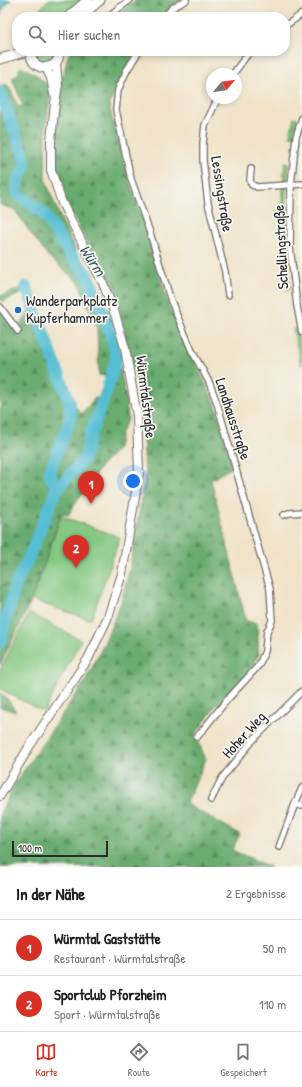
<!DOCTYPE html>
<html lang="de">
<head>
<meta charset="utf-8">
<style>
	:root { --surface:#fff; --page:#f6f6f6; --text:#222; --muted:#767676; --line:#e0e0e0; --accent:#d93025 }
	body { margin:0; font-family:"Patrick Hand",sans-serif; background:var(--page); color:var(--text) }
	.compass { position:absolute; left:206px; top:68px; width:36px; height:36px; border-radius:50%; background:var(--surface); box-shadow:0 2px 6px #0003; rotate:61deg }
	.scale { position:absolute; left:12px; bottom:10px; width:96px; box-sizing:border-box; padding-left:4px; border:2px solid #2b2b2b; border-top:0; font-size:11px; line-height:14px; white-space:nowrap; color:#2b2b2b; -webkit-text-stroke:3px #f6f6f2; paint-order:stroke }
	.you { position:absolute; left:133px; top:481px; width:14px; height:14px; margin:-10px; border:3px solid #fff; border-radius:50%; background:#1a73e8; box-shadow:0 0 0 6px #1a73e833 }
	.badge { display:grid; place-items:center; width:26px; height:26px; border-radius:50%; background:var(--accent); color:#fff; font-size:13px; font-weight:700 }
	.pin { position:absolute; translate:-50% -33px; filter:drop-shadow(0 1px 2px #0008) }
	.pin::after { content:''; position:absolute; top:21px; width:14px; height:12px; background:inherit; clip-path:polygon(0 0,100% 0,50% 100%) }
	.list { margin:0; padding:0; list-style:none }
	h2 { display:flex; justify-content:space-between; align-items:center; height:52px; margin:0; padding:0 16px; font-size:17px }
	h2 small { font-size:13px; font-weight:400; color:var(--muted) }
	.list li { display:grid; grid-template-columns:26px 1fr auto; gap:12px; align-items:center; box-sizing:border-box; height:56px; padding:0 16px; border-top:1px solid var(--line) }
	.list b { display:block; font-size:15px; white-space:nowrap }
	.list p { margin:0; font-size:13px; white-space:nowrap; color:var(--muted) }
	.list em { font-size:13px; font-style:normal; color:var(--muted) }
	.icon { flex:none; width:22px; height:22px; fill:none; stroke:currentColor; stroke-width:2; stroke-linecap:round; stroke-linejoin:round }
	.map { position:relative; flex:none; width:302px; height:867px; overflow:hidden }
	.search { position:absolute; background:var(--surface); box-shadow:0 2px 6px #0003; left:12px; right:12px; top:12px; height:44px; display:flex; align-items:center; gap:10px; box-sizing:border-box; padding:0 14px; border-radius:16px; color:var(--muted); font-size:15px }
	.sheet { height:164px; background:var(--surface) }
	nav { display:flex; justify-content:space-around; align-items:center; box-sizing:border-box; height:56px; border-top:1px solid var(--line); background:var(--surface); font-size:11px; color:var(--muted) }
	nav a { display:grid; justify-items:center; gap:2px }
	nav .on { color:var(--accent) }
	.map>svg:first-child { display:block }
	.grass { fill:url(#grass-tufts); stroke:#587a56 }
	.forest { fill:url(#forest-firs); stroke:#4b6c4e }
	.park { fill:#84c882; stroke:#587a56 }
	.water { fill:url(#water-rules); stroke:#40747e }
	.lines { fill:none; stroke-linecap:round; stroke-linejoin:round }
	.canal { stroke:#55bed2; stroke-width:7 }
	.river { stroke:#55bed2; stroke-width:12 }
	.minor-casing { stroke:#706b62; stroke-width:8 }
	.secondary-casing { stroke:#706b62; stroke-width:10 }
	.primary-casing { stroke:#706b62; stroke-width:11 }
	.minor { stroke:#fff; stroke-width:5.5 }
	.secondary { stroke:#fff; stroke-width:8 }
	.primary { stroke:#fff; stroke-width:9 }
	.poi-dot { fill:#1f6fb2; stroke:#f6f6f2; stroke-width:1.5 }
	.labels { text-anchor:middle; stroke-width:3.5; stroke-linejoin:round; paint-order:stroke }
	.street-label { font-size:15px; fill:#2b2b2b; stroke:#f6f6f2 }
	.poi-label { font-size:15px; fill:#2b2b2b; stroke:#f6f6f2; text-anchor:start }
	.water-label { font-size:16px; font-style:italic; fill:#3a5e65; stroke:#f6f6f2 }
</style>
</head>
<body>
<div class="map">
<svg width="302" height="867" viewBox="0 0 302 867">
	<defs>
		<pattern id="grass-tufts" width="24" height="20" patternUnits="userSpaceOnUse"><rect width="24" height="20" fill="#84c882"/><path d="M3 7l-1-3M5 7V3M7 7l1-3M15 17l-1-3M17 17v-4M19 17l1-3" fill="none" stroke="#6ca36b"/></pattern>
		<pattern id="forest-firs" width="22" height="20" patternUnits="userSpaceOnUse"><rect width="22" height="20" fill="#6bac70"/><path d="M5 1l3.5 6h-7zM16 11l3.5 6h-7z" fill="#588c5c"/></pattern>
		<pattern id="water-rules" width="6" height="5" patternUnits="userSpaceOnUse"><rect width="6" height="5" fill="#55bed2"/><path d="M0 2.5h6" fill="none" stroke="#479bab"/></pattern>
	</defs>
	<rect width="100%" height="100%" fill="#f6f6f2"/>
	<filter id="ink" filterUnits="userSpaceOnUse"><feTurbulence type="fractalNoise" baseFrequency=".025" numOctaves="2"/><feDisplacementMap in="SourceGraphic" scale="8" xChannelSelector="R" yChannelSelector="G"/><feConvolveMatrix kernelMatrix="1 2 1 2 8 2 1 2 1" color-interpolation-filters="sRGB"/></filter>
	<filter id="wash" filterUnits="userSpaceOnUse"><feTurbulence type="fractalNoise" baseFrequency=".012" numOctaves="4" result="noise"/><feDisplacementMap in="SourceGraphic" scale="16" xChannelSelector="R" yChannelSelector="G"/><feGaussianBlur stdDeviation="0.9" result="paint"/><feColorMatrix in="noise" values="0 0 0 0 0 0 0 0 0 0 0 0 0 0 0 0 0 1.4 0 .05"/><feComposite in="paint" operator="in"/></filter>
	<g filter="url(#wash)">
		<rect width="100%" height="100%" fill="#f0e3c9"/>
		<g class="grass">
			<path d="M36 51H55C54 68 36 68 36 51Z"/>
			<path d="M294 117 298 119 293 137 290 136Z"/>
			<path d="M285 162 289 163 287 184H283Z"/>
			<path d="M282 187H286L285 208 286 225 282 226Z"/>
			<path d="M286 232 288 256H284L282 233Z"/>
			<path d="M285 268H289L290 290 287 291Z"/>
			<path d="M295 328 302 349V365H301L293 329Z"/>
		</g>
		<g class="forest">
			<path d="M135 0H181L169 8 161 17H113Z"/>
			<path d="M70 51H136L116 89 109 106 127 174 153 249 169 307 216 406 232 467 211 480 246 621 257 623 259 655 243 679 220 700 195 735 206 759 186 804 240 834 232 850 271 867H0V813L16 782 85 681 103 646 121 602 130 568 145 475 141 399 117 301 63 196 56 168V119L61 79 65 69 67 59Z"/>
			<path d="M21 67C33 71 42 79 50 88V99L46 126 45 179 60 217 81 263 80 264 65 246 46 215 38 207 22 196 18 192 17 188 20 179 26 168V154L21 134 13 114 5 101 1 86 6 84C13 90 14 100 19 107L23 106 12 78 19 73V69Z"/>
			<path d="M0 99 19 158V168L14 178 12 187 14 196 22 203 38 212 46 220 60 249 73 266 84 274 97 302 111 342 113 356 109 377 99 375 97 328 79 283 48 256 29 231 17 213 13 209 0 205Z"/>
			<path d="M28 286 32 291 73 402 81 414 95 398 106 399 116 371 120 369 126 398 128 420 121 432 118 449 102 465 68 515 61 514 31 602 0 665V309L15 330C27 318 35 309 23 293L2 302 0 296Z"/>
			<path d="M0 693 7 698 16 712 0 707Z"/>
		</g>
		<g class="park">
			<path d="M48 0H81L68 12 59 17H33Z"/>
			<path d="M61 516 120 537 91 620 32 600Z"/>
			<path d="M29 613 81 640 44 712 0 689V670Z"/>
		</g>
		<path class="water" d="M0 0H11L3 9 0 17Z"/>
		<g class="lines">
			<path class="canal" d="M0 623 16 583"/>
			<g class="river">
				<path d="M0 92 25 160V168L19 178 16 188 18 194 44 214 68 252 87 274 105 317 116 353V359L108 387 90 436 84 459 57 489 29 557 16 583 0 642"/>
				<path d="M26 287 70 403V417L68 425 49 473 57 489"/>
			</g>
		</g>
	</g>
	<g filter="url(#ink)">
		<g class="lines">
			<g class="minor-casing">
				<g id="minor">
					<path d="M107 17 130 0"/>
					<path d="M164 17 172 8 186 0"/>
					<path d="M285 26 302 14"/>
					<path d="M139 51 127 70 118 90 116 110 131 179 150 233 171 301 192 351 209 382 217 403 270 589 272 621 267 631 265 651 259 665 227 700 197 737"/>
					<path d="M233 74 250 51"/>
					<path d="M218 98 205 125 203 143V161L208 203 225 272 228 295"/>
					<path d="M302 118 296 137 291 185 290 247 297 306 302 332"/>
					<path d="M251 169 250 181 252 185 257 187 302 184"/>
					<path d="M0 307 18 331"/>
					<path d="M284 515 289 513 302 512"/>
					<path d="M211 800 222 778 254 739 302 691"/>
					<path d="M295 804 302 806"/>
					<path d="M279 847 295 804 302 788"/>
				</g>
			</g>
			<g class="secondary-casing">
				<g id="secondary">
					<path d="M46 68 51 78 54 94"/>
					<path d="M0 796 29 747 88 659 108 617 122 574 139 473 137 416 125 348 116 317 103 283 62 203 51 170V140L55 103 58 85 56 63"/>
				</g>
			</g>
			<g class="primary-casing">
				<g id="primary">
					<path d="M68 17 88 0"/>
					<path d="M80 17 100 0"/>
					<path d="M31 51C29 73 61 73 59 51"/>
					<path d="M0 59 28 51"/>
				</g>
			</g>
			<use href="#minor" class="minor"/>
			<use href="#secondary" class="secondary"/>
			<use href="#primary" class="primary"/>
		</g>
	</g>
	<circle class="poi-dot" cx="18" cy="310" r="4"/>
	<g class="labels">
		<g class="street-label">
			<text transform="translate(222 194) rotate(81)" y="5">Lessingstraße</text>
			<text transform="translate(281 247) rotate(-93)" y="5">Schellingstraße</text>
			<text transform="translate(146 397) rotate(83)" y="5">Würmtalstraße</text>
			<text transform="translate(233 419) rotate(72)" y="5">Landhausstraße</text>
			<text transform="translate(244 735) rotate(-48)" y="5">Hoher Weg</text>
		</g>
		<g class="poi-label">
			<text x="26" y="306">Wanderparkplatz<tspan x="26" dy="17">Kupferhammer</tspan></text>
		</g>
		<g class="water-label">
			<text transform="translate(93 260) rotate(56)" y="6">Würm</text>
		</g>
	</g>
</svg>
<svg class="compass" viewBox="-18 -18 36 36"><path d="M0-13l5 13h-10z" fill="#e53935"/><path d="M0 13l5-13h-10z" fill="#767676"/></svg>
<div class="scale">100 m</div>
<div class="you"></div>
<div class="pin badge" style="left:91px;top:504px">1</div>
<div class="pin badge" style="left:76px;top:568px">2</div>
<div class="search"><svg class="icon" aria-label="search" viewBox="0 0 24 24"><circle cx="10" cy="10" r="6"/><path d="M15 15l6 6"/></svg>Hier suchen</div>
</div>
<section class="sheet">
<h2>In der Nähe<small>2 Ergebnisse</small></h2>
<ul class="list">
<li><span class="badge">1</span><div><b>Würmtal Gaststätte</b><p>Restaurant · Würmtalstraße</p></div><em>50 m</em></li>
<li><span class="badge">2</span><div><b>Sportclub Pforzheim</b><p>Sport · Würmtalstraße</p></div><em>110 m</em></li>
</ul>
</section>
<nav>
<a class="on"><svg class="icon" aria-label="map" viewBox="0 0 24 24"><path d="M3 6l6-2 6 2 6-2v14l-6 2-6-2-6 2zM9 4v14M15 6v14"/></svg>Karte</a>
<a><svg class="icon" aria-label="directions" viewBox="0 0 24 24"><path d="M12 3l9 9-9 9-9-9zM9 14v-3h6M13 9l2 2-2 2"/></svg>Route</a>
<a><svg class="icon" aria-label="saved" viewBox="0 0 24 24"><path d="M7 4h10v16l-5-4-5 4z"/></svg>Gespeichert</a>
</nav>
</body>
</html>
